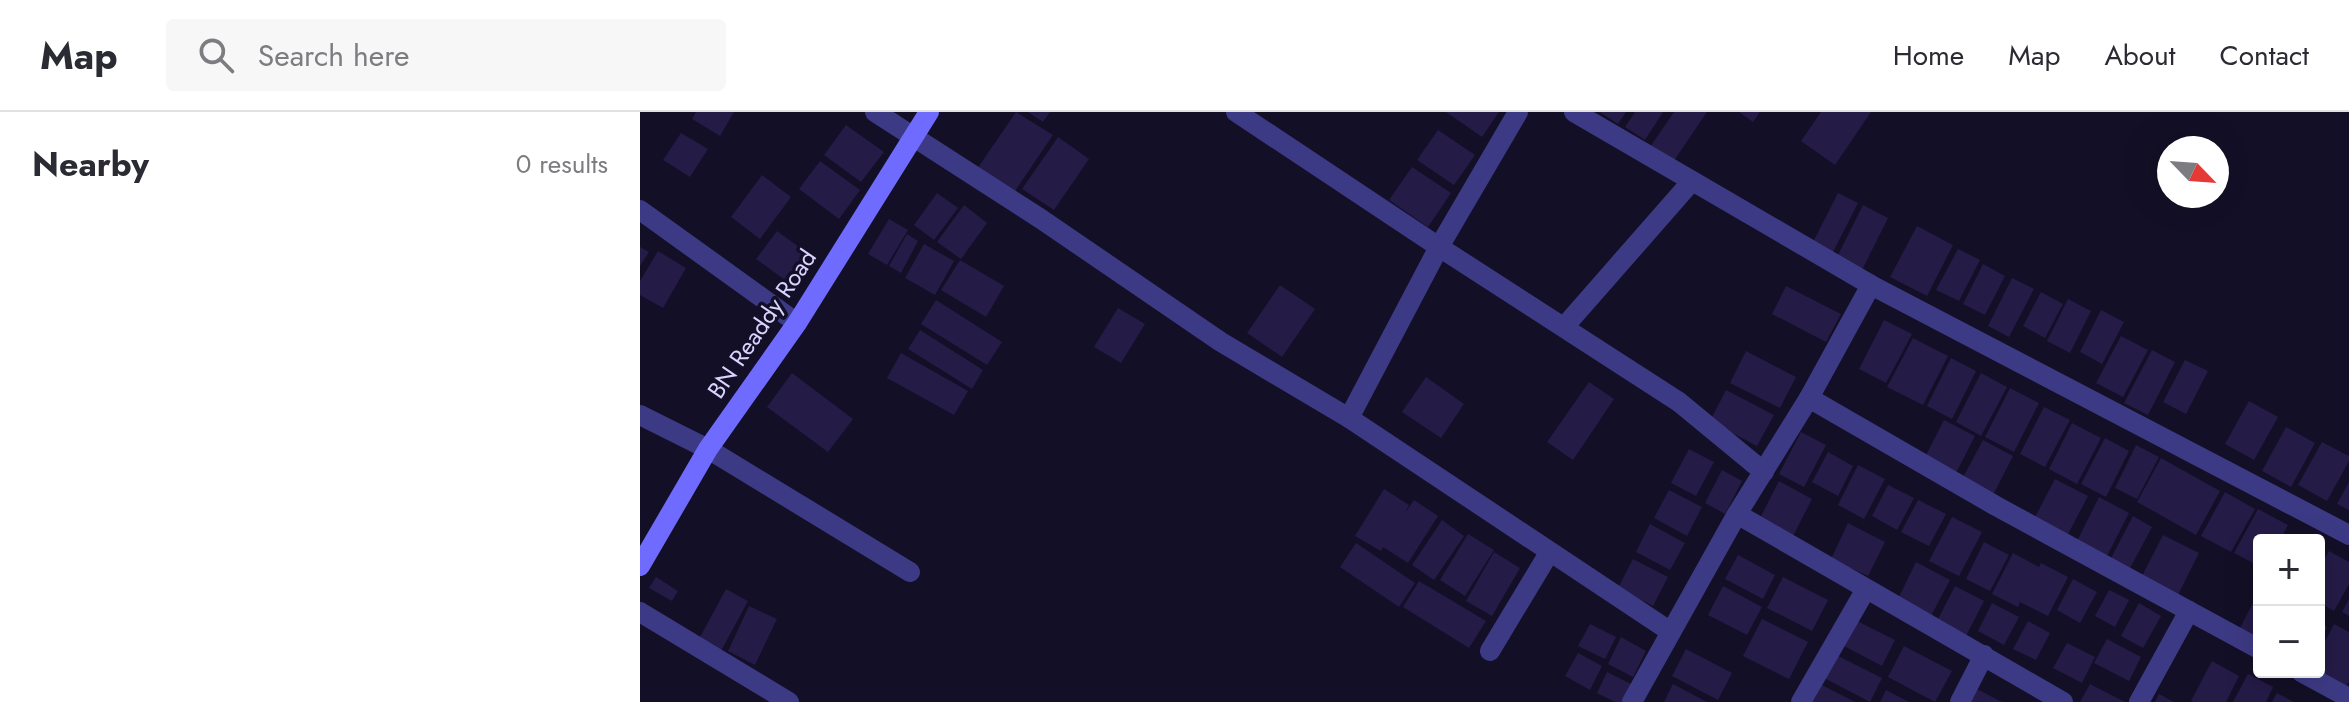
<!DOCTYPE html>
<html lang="en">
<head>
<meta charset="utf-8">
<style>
	:root { --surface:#fff; --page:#f7f7f7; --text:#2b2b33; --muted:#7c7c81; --line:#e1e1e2 }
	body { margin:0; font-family:Jost,sans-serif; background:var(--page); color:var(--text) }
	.controls { position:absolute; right:24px; bottom:24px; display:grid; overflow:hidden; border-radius:8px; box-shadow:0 8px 32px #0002 }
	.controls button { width:72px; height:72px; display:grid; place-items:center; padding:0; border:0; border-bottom:2px solid var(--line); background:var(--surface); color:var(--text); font:40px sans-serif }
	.compass { position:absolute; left:1517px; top:24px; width:72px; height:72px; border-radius:50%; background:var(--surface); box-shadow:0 8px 32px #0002; rotate:115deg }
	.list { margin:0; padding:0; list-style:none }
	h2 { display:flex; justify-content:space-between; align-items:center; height:104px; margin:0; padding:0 32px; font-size:34px }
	h2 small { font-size:26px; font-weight:400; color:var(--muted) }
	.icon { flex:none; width:44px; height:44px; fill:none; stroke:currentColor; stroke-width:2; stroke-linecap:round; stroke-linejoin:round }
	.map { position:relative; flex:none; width:1709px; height:590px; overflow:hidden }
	header { display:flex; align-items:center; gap:48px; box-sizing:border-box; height:112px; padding:0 40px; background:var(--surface); border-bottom:2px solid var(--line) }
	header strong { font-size:38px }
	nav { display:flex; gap:44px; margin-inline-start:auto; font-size:28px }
	.search { width:560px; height:72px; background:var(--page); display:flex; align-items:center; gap:20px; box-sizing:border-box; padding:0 28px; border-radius:8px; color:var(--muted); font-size:30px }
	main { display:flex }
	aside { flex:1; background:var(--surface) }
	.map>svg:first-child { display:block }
	.building { fill:#241b47 }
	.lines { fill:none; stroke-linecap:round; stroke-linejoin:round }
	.street { stroke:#3d3a85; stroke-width:20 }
	.secondary { stroke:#6f6bff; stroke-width:20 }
	.labels { text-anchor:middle; stroke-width:7; stroke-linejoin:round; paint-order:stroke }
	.street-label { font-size:24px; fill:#d9d4ff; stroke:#130f26 }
</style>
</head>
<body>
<header>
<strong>Map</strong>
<div class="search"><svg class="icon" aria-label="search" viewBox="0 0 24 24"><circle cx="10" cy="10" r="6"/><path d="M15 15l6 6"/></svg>Search here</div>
<nav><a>Home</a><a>Map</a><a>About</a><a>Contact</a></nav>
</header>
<main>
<aside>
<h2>Nearby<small>0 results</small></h2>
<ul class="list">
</ul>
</aside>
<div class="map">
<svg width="1709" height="590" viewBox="0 0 1709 590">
	<rect width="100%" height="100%" fill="#130f26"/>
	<g class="building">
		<path d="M56 0H94L80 24 52 7Z"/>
		<path d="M376 0 413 23 373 82 337 57Z"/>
		<path d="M388 0H410L403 10Z"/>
		<path d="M806 0H859L842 25Z"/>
		<path d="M960 0H986L978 12Z"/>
		<path d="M995 0H1023L1005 28 985 15Z"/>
		<path d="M1034 0H1067L1033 50 1010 35Z"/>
		<path d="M1099 0H1120L1113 10Z"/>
		<path d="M1181 0H1231L1195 53 1161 29Z"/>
		<path d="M206 13 244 40 221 70 184 43Z"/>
		<path d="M798 18 835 43 814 73 777 48Z"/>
		<path d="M41 21 68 37 50 65 23 48Z"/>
		<path d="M418 25 449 47 414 98 382 77Z"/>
		<path d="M180 49 220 78 199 107 159 77Z"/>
		<path d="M772 55 811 81 788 115 749 88Z"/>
		<path d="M122 63 151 85 120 127 91 105Z"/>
		<path d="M297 81 318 96 294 128 274 113Z"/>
		<path d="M1198 81 1218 91 1191 144 1171 134Z"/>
		<path d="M324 93 347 111 321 147 297 130Z"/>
		<path d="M1223 93 1248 106 1222 158 1197 145Z"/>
		<path d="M249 107 268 118 247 153 228 142Z"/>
		<path d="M1277 114 1313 133 1287 184 1250 165Z"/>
		<path d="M137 119 170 143 149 171 116 147Z"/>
		<path d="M267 122 278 129 261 161 249 154Z"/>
		<path d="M284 132 314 149 295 183 265 166Z"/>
		<path d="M0 135 9 140 0 154Z"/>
		<path d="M1318 137 1340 148 1319 189 1296 178Z"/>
		<path d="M18 139 46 156 23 196 0 183V169Z"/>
		<path d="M320 148 364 174 346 205 301 178Z"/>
		<path d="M1343 152 1365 164 1345 203 1323 192Z"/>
		<path d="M1372 166 1394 177 1369 225 1348 214Z"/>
		<path d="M640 173 675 197 642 245 607 221Z"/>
		<path d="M1146 174 1201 202 1186 230 1132 202Z"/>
		<path d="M1401 180 1423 192 1405 226 1383 214Z"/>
		<path d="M1428 187 1451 199 1430 241 1407 229Z"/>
		<path d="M296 188 362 230 347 253 281 212Z"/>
		<path d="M478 196 505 212 481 251 454 235Z"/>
		<path d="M1461 198 1484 210 1462 252 1440 240Z"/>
		<path d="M1244 208 1272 222 1246 271 1219 257Z"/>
		<path d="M280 218 343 258 332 277 268 237Z"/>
		<path d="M1481 224 1508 238 1483 285 1456 271Z"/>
		<path d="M1273 226 1308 244 1283 293 1247 275Z"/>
		<path d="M1512 238 1535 250 1508 303 1484 291Z"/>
		<path d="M1106 239 1156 265 1140 296 1090 271Z"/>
		<path d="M261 241 328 279 314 303 247 266Z"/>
		<path d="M1311 246 1336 259 1312 307 1287 294Z"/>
		<path d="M1545 248 1568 259 1546 302 1523 290Z"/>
		<path d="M152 261 213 307 188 340 127 295Z"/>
		<path d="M1341 261 1367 275 1341 324 1316 310Z"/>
		<path d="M786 265 824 292 801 326 762 300Z"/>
		<path d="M949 270 974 287 933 348 907 330Z"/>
		<path d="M1370 276 1399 291 1374 340 1345 325Z"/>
		<path d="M1086 278 1134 303 1117 334 1070 309Z"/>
		<path d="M1609 289 1638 305 1614 348 1585 332Z"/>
		<path d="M1404 295 1430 308 1405 355 1380 342Z"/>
		<path d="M1304 308 1335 324 1314 365 1283 349Z"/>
		<path d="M1432 311 1461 326 1437 372 1409 357Z"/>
		<path d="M1646 315 1675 331 1651 375 1622 359Z"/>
		<path d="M1161 320 1186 333 1164 375 1139 362Z"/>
		<path d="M1465 326 1489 339 1466 385 1441 372Z"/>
		<path d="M1343 328 1373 344 1351 387 1320 371Z"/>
		<path d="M1682 330 1709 344V349L1687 389 1658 373Z"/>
		<path d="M1496 333 1519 345 1497 387 1475 376Z"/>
		<path d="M1049 337 1074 350 1056 384 1031 371Z"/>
		<path d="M1188 340 1213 354 1198 384 1172 370Z"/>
		<path d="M1521 346 1580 379 1556 423 1497 390Z"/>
		<path d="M1218 353 1245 367 1224 407 1198 393Z"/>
		<path d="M1082 358 1102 369 1085 402 1065 391Z"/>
		<path d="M1415 367 1448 384 1426 426 1393 409Z"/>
		<path d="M1139 369 1172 387 1151 428 1118 410Z"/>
		<path d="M1709 370V398L1697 392Z"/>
		<path d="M1248 373 1274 386 1257 418 1232 404Z"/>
		<path d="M744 377 769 393 765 401 774 388 798 404 768 451 743 435 741 439 715 424Z"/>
		<path d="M1029 378 1062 395 1047 424 1014 406Z"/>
		<path d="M1585 380 1615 397 1591 440 1561 424Z"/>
		<path d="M1459 385 1489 401 1466 446 1436 431Z"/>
		<path d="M1278 388 1306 402 1289 434 1261 420Z"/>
		<path d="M1618 397 1648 413 1640 428H1619V454L1594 441Z"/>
		<path d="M1493 404 1512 415 1488 460 1469 450Z"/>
		<path d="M1312 405 1342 420 1319 464 1289 449Z"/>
		<path d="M802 408 824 424 794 468 772 453Z"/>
		<path d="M1208 411 1245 430 1228 464 1191 447Z"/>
		<path d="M1010 412 1045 431 1030 458 996 440Z"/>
		<path d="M828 422 854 438 825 484 800 468Z"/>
		<path d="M1523 423 1559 441 1537 485 1501 466Z"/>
		<path d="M1344 430 1369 443 1350 479 1326 467Z"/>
		<path d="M716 431 775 471 759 495 700 455Z"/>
		<path d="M1689 439 1709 450V472L1694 499 1679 490V457Z"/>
		<path d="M854 440 880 456 852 504 826 489Z"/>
		<path d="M1373 441 1399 455 1401 451 1428 465 1408 504 1380 490 1378 495 1352 482Z"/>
		<path d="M1098 443 1135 463 1123 487 1085 467Z"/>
		<path d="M993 447 1028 465 1013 494 978 476Z"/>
		<path d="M1276 450 1310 468 1291 504 1258 487Z"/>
		<path d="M16 465 38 479 32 489 9 476Z"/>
		<path d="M1143 465 1188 488 1172 519 1127 496Z"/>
		<path d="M1433 467 1457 480 1440 511 1417 498Z"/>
		<path d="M779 469 846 509 829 536 763 495Z"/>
		<path d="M1083 474 1122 495 1107 523 1068 503Z"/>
		<path d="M1315 474 1344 489 1325 526 1296 511Z"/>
		<path d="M86 477 108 489 81 539 59 527Z"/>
		<path d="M1469 478 1489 488 1475 515 1455 504Z"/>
		<path d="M1619 479V531L1598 520Z"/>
		<path d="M1709 487V504L1702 500Z"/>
		<path d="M1352 491 1379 505 1364 533 1338 519Z"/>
		<path d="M1499 491 1521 504 1503 536 1481 524Z"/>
		<path d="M109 494 137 507 115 553 88 539Z"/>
		<path d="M1122 507 1168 530 1149 567 1103 544Z"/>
		<path d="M1215 508 1255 528 1242 554 1202 533Z"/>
		<path d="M1388 509 1410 521 1396 548 1373 537Z"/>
		<path d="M1679 510 1687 515 1679 531Z"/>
		<path d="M950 512 976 525 965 547 938 534Z"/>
		<path d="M1694 512 1709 520V569L1706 575 1679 561V541Z"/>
		<path d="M981 525 1006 539 993 565 968 552Z"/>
		<path d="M1467 527 1501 545 1489 569 1454 551Z"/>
		<path d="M1427 531 1455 545 1442 571 1413 556Z"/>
		<path d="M1264 534 1312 559 1295 590 1248 565Z"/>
		<path d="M1046 537 1092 561 1078 588 1032 564Z"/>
		<path d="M938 541 962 554 950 578 925 564Z"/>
		<path d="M1196 543 1242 566 1230 590 1184 566Z"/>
		<path d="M1572 549 1599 564 1586 590H1553L1551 589Z"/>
		<path d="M967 560 991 572 982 590H975L957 581Z"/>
		<path d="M1608 562 1633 575 1626 590H1593Z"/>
		<path d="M1033 572 1067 590H1024Z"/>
		<path d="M1450 572 1485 590H1440Z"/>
		<path d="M1182 573 1215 590H1173Z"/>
		<path d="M1335 576 1362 590H1328Z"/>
		<path d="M1246 578 1269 590H1240Z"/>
		<path d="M1637 581 1654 590H1632Z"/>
		<path d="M1519 582 1534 590H1515Z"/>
	</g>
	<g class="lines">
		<g class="street">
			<path d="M235 0 401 107 581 230 709 306"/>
			<path d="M596 0 799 135 1039 290 1124 360"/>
			<path d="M878 0 799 135 709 306 1031 520"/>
			<path d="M934 0 1231 173 1709 423"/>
			<path d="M0 98 157 211"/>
			<path d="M924 215 1052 69"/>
			<path d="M1169 286 1356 394 1619 537"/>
			<path d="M0 303 68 337 270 460"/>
			<path d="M1097 402 1423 590"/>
			<path d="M0 500 149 590"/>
			<path d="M850 539 909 441"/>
			<path d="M1661 560 1709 586"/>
			<path d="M992 590 1097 402 1169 286 1231 173"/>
			<path d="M1161 590 1226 477"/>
			<path d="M1320 590 1344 543"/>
			<path d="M1499 590 1549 499"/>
		</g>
		<path class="secondary" d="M0 454 68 337 157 211 289 0"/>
	</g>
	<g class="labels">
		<g class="street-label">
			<text transform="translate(122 212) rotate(-56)" y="8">BN Readdy Road</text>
		</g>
	</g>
</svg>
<div class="controls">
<button>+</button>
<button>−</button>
</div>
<svg class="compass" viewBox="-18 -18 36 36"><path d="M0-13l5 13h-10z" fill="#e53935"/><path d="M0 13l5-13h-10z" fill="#7c7c81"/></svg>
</div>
</main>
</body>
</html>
